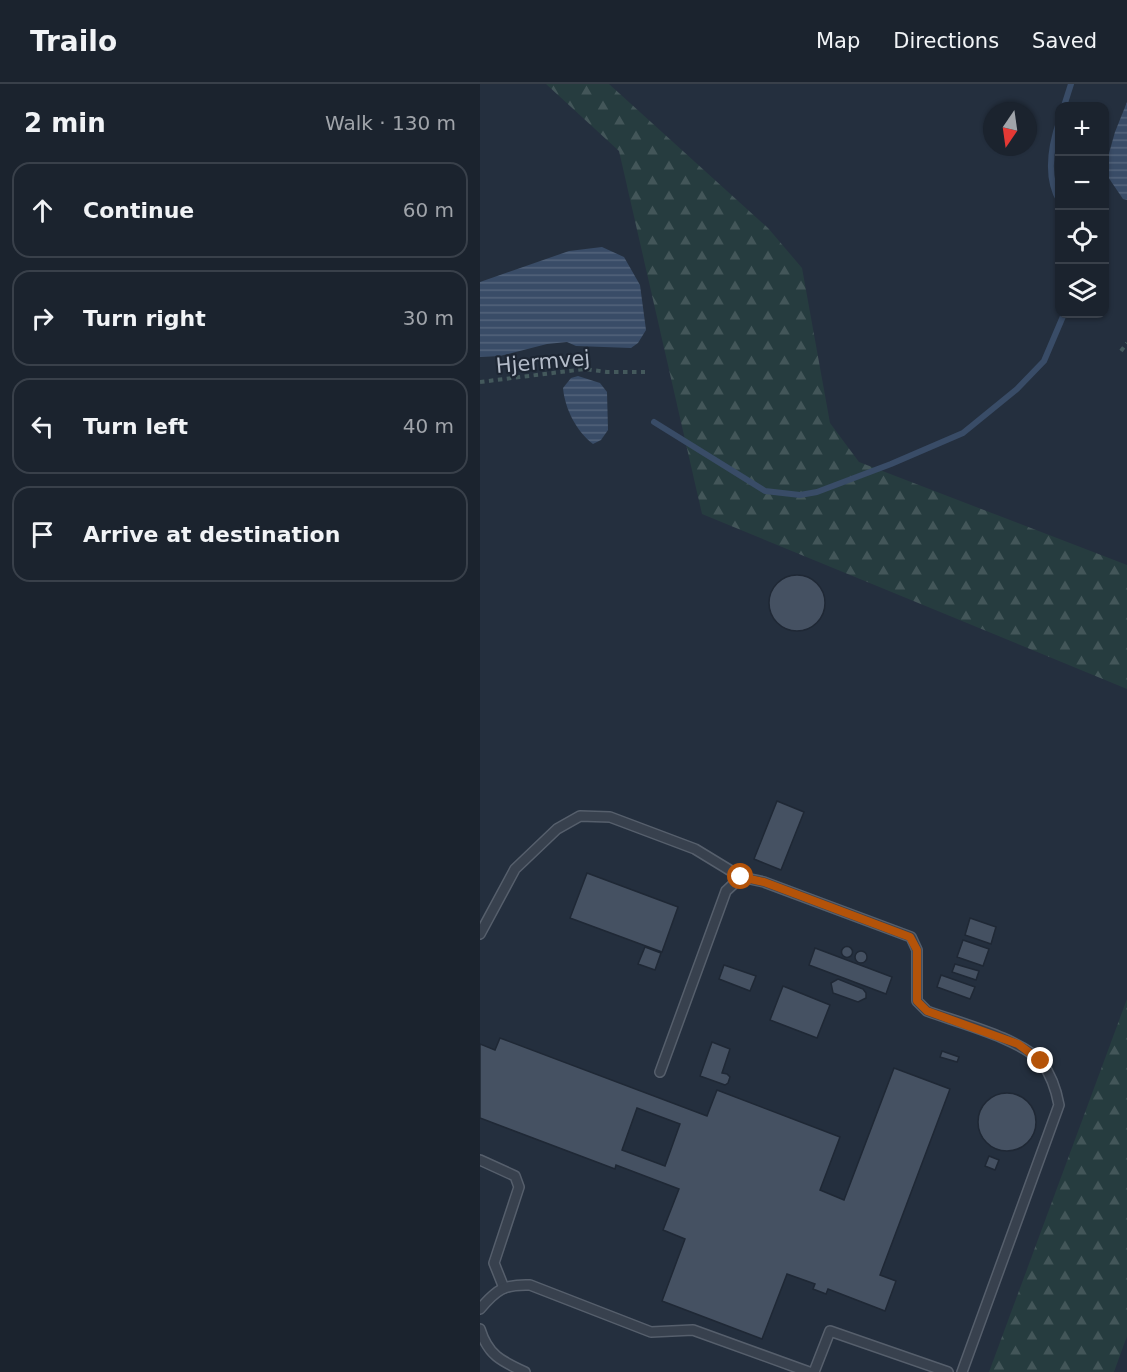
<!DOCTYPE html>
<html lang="en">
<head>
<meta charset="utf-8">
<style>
	:root { --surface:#1b232e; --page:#282f3a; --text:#f1f3f6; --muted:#a0a4aa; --line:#39404a }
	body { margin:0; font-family:"DejaVu Sans",sans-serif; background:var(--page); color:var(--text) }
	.controls { position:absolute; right:18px; top:18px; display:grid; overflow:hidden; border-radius:12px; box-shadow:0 2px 4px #0004 }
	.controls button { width:54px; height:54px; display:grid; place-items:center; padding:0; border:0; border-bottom:2px solid var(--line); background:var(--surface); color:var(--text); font:30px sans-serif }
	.compass { position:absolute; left:503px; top:18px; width:54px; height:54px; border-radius:50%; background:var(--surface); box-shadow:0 2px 4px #0004; rotate:193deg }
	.stop { position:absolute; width:18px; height:18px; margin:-14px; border:4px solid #b45309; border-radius:50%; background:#fff }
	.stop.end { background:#b45309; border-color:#fff; box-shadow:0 2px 6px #0008 }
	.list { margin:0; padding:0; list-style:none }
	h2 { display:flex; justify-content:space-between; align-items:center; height:78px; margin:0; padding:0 24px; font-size:26px }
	h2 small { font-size:20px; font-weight:400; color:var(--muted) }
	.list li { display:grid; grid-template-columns:39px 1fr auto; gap:18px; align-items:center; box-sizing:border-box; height:96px; margin:0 12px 12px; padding:0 12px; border:2px solid var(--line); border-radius:18px }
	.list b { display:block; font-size:22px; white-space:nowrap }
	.list em { font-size:20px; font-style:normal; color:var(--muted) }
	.icon { flex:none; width:33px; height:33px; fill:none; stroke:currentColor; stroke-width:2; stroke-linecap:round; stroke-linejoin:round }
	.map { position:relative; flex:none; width:647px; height:1288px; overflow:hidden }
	header { display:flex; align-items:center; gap:36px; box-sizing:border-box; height:84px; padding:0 30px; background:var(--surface); border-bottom:2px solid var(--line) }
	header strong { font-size:28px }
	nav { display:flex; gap:33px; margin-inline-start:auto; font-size:21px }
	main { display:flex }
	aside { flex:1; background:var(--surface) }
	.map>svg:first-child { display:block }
	.forest { fill:url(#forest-firs) }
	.water { fill:url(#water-rules) }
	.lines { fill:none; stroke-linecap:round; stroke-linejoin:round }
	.stream { stroke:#394c67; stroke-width:6 }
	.building { fill:#455162; stroke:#1f2835; stroke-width:1.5; fill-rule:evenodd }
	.lane-casing { stroke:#565f6c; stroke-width:12 }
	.path { stroke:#44595c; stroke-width:4; stroke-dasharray:4.5 4.5; stroke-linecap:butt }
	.lane { stroke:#38414e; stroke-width:9 }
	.route { stroke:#b45309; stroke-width:8 }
	.labels { text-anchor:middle; stroke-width:4.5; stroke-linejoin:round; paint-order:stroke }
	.street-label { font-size:21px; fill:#b4bcc9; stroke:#1d2633 }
</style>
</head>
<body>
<header>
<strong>Trailo</strong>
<nav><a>Map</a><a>Directions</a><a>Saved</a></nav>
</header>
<main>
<aside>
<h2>2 min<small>Walk · 130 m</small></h2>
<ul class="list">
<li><svg class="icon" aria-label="ahead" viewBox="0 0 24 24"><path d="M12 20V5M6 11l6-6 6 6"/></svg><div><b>Continue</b></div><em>60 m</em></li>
<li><svg class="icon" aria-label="right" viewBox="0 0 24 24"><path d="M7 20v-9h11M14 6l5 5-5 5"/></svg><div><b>Turn right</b></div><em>30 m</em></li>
<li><svg class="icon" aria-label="left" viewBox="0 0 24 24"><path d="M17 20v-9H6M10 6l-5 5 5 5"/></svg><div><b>Turn left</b></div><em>40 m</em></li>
<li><svg class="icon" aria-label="arrive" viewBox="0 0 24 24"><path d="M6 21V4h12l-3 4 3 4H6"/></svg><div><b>Arrive at destination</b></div></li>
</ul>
</aside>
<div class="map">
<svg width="647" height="1288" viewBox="0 0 647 1288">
	<defs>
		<pattern id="forest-firs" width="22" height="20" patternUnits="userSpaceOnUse" patternTransform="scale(1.5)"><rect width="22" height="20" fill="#263c3f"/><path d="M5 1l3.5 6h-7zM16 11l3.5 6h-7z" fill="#435659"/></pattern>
		<pattern id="water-rules" width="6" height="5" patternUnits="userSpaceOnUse" patternTransform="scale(1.5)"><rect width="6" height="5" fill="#394c67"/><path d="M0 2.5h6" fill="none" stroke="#53647b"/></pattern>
	</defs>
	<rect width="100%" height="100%" fill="#242f3e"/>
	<g class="forest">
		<path d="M66 0H129L288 144 322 184 350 339 379 378 647 481V605L222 430 139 67Z"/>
		<path d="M647 915V1252L634 1288H509Z"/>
	</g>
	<g class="water">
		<path d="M647 18V116L643 115 624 87 635 48Z"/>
		<path d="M122 163 144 173 160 201 166 246 158 259 151 264 96 262 87 258 67 260 20 272 0 273V198L89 167Z"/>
		<path d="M98 292 120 299 127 308 128 346 121 356 113 360C96 347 85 325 83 304L91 294Z"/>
	</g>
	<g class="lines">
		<g class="stream">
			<path d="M584 22 591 0"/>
			<path d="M580 35C571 61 565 93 580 118"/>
			<path d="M174 338 285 407 320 411 337 408 411 380 483 349 537 305 564 277 584 230"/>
		</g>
	</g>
	<g class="building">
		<circle cx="317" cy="519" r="28"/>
		<path d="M297 717 324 728 301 786 274 775Z"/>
		<path d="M107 789 198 823 182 868 90 834Z"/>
		<path d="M490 834 516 843 511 860 485 851Z"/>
		<path d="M483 856 509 865 503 882 477 873Z"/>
		<circle cx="367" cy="868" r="5.5"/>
		<path d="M165 863 181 869 175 886 158 880Z"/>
		<path d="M335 864 412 893 406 910 329 881Z"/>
		<circle cx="381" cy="873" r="6"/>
		<path d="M475 880 499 887 496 896 472 888Z"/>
		<path d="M244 881 276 892 270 907 239 895Z"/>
		<path d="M461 891 495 903 490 915 457 903Z"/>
		<path d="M358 895 383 905 386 909V914L378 918 353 909 351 899Z"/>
		<path d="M303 902 350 921 337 954 290 936Z"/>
		<path d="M20 954 227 1032 237 1006 360 1053 340 1106 364 1116 414 984 470 1005 400 1191 416 1197 405 1227 348 1205 346 1210 333 1205 335 1200 307 1190 282 1255 182 1217 205 1155 183 1146 199 1105 136 1081 135 1085 0 1034V960L15 966ZM157 1024 200 1040 185 1082 142 1066Z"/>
		<path d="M232 958 250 965 242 989 247 990 250 993 248 999 245 1001 220 992Z"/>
		<path d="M462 967 479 973 477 978 460 973Z"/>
		<circle cx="527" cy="1038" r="29"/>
		<path d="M509 1072 519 1076 515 1086 505 1082Z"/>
	</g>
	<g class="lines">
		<g class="lane-casing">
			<g id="lane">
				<path d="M0 850 35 785 77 745 100 732 130 733 215 765 261 793"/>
				<path d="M180 988 246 807 261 793 284 798 431 853 437 866V917L447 927C476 938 543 955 562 979 572 992 576 1005 579 1021L482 1288"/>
				<path d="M0 1076 35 1092 39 1103 14 1179 24 1204"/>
				<path d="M0 1225C16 1206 24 1200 50 1201L171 1248 213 1246 329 1288"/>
				<path d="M0 1245C8 1271 21 1277 45 1288"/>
				<path d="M334 1288 350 1247 468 1288"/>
			</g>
		</g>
		<g class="path">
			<path d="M641 267 647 259"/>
			<path d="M0 298 105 285 127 288H165"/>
		</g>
		<use href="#lane" class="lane"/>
	</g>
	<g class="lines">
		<path class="route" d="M261 793 284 798 430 853 437 866V917L447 927 538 960 561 977"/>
	</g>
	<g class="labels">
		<g class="street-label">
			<text transform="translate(63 278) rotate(-5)" y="7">Hjermvej</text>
		</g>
	</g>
</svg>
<div class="controls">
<button>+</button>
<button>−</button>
<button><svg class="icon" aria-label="locate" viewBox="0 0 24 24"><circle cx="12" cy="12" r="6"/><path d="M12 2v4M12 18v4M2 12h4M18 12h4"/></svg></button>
<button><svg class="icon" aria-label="layers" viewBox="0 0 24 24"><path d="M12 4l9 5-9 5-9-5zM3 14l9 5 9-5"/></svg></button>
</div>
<svg class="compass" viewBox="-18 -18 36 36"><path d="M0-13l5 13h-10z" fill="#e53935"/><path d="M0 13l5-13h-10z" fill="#a0a4aa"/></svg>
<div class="stop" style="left:261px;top:793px"></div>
<div class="stop end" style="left:561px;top:977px"></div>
</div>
</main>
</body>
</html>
